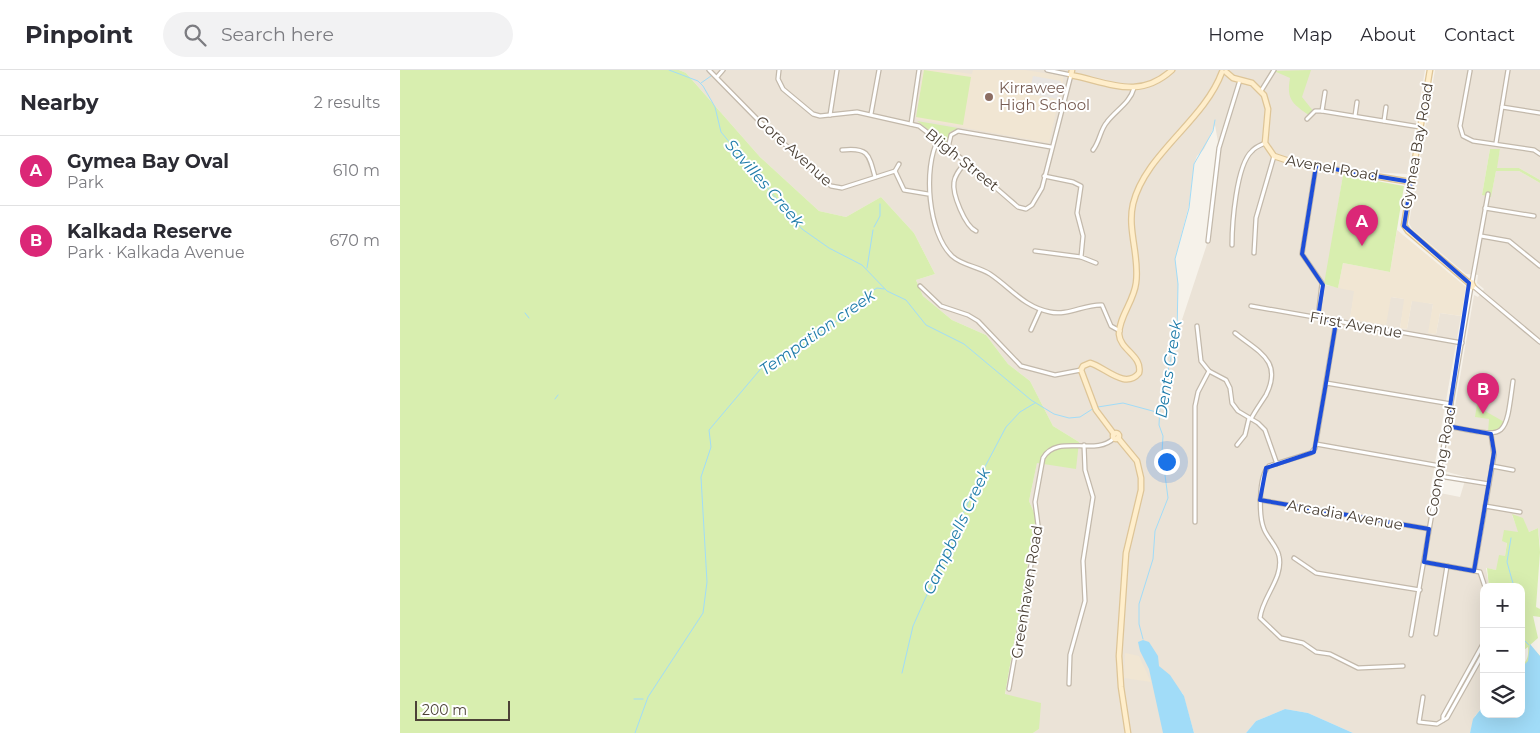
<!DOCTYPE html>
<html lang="en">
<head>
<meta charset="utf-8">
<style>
	:root { --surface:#fff; --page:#f2f2f3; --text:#2b2b33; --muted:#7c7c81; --line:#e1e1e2; --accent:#db2777 }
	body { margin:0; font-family:Montserrat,sans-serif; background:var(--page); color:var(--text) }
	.controls { position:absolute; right:15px; bottom:15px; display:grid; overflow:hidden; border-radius:10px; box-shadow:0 5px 20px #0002 }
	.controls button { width:45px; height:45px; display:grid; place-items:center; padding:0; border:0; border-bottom:1px solid var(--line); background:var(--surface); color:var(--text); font:25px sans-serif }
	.scale { position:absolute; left:15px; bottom:12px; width:95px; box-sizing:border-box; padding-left:5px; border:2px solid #4c4237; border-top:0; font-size:14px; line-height:18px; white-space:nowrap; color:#4c4237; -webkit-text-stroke:4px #fff; paint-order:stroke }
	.you { position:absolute; left:766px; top:391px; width:18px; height:18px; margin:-12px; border:4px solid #fff; border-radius:50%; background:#1a73e8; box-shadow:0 0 0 8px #1a73e833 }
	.badge { display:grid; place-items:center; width:32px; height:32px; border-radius:50%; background:var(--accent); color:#fff; font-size:16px; font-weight:700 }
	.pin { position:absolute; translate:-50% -41px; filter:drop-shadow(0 1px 2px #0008) }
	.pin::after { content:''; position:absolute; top:26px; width:18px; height:15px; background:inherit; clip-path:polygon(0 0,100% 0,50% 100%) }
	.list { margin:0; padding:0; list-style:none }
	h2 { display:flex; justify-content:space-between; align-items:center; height:65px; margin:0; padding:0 20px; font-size:21px }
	h2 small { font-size:16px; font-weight:400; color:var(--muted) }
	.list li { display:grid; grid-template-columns:32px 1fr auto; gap:15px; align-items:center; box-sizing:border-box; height:70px; padding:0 20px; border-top:1px solid var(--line) }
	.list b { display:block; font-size:19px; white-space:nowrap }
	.list p { margin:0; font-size:16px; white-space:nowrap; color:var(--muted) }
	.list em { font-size:16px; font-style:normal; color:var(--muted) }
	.icon { flex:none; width:28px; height:28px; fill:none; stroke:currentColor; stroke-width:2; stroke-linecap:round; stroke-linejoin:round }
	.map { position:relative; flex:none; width:1140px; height:663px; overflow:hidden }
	header { display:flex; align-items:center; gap:30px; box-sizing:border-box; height:70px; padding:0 25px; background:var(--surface); border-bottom:1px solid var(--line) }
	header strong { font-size:24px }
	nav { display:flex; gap:28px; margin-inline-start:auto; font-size:18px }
	.search { width:350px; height:45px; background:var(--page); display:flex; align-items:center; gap:12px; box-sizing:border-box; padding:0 18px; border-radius:28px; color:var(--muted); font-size:19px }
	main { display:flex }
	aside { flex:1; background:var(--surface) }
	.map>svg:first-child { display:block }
	.residential { fill:#ebe3d7; fill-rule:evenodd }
	.education { fill:#f1e6d3 }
	.green { fill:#d8eeaf }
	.parking { fill:#e8e5e2 }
	.water { fill:#a1dcf8 }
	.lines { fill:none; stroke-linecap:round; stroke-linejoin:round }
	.stream { stroke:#a1dcf8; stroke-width:1 }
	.street-casing { stroke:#c3b9ab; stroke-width:5.5 }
	.secondary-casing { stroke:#dec597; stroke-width:7 }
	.street { stroke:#fff; stroke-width:3 }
	.secondary { stroke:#ffeecb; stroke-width:4.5 }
	.marked { fill:none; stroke:#1d4ed8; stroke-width:4; stroke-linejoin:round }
	.education-dot { fill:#8d6e63; stroke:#fff; stroke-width:2 }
	.labels { text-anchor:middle; stroke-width:4; stroke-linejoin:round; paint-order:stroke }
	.education-label { font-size:15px; fill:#785e54; stroke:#fff; text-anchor:start }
	.street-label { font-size:15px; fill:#4c4237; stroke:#fff }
	.water-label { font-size:16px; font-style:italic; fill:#1f7caa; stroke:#fff }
</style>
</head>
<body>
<header>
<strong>Pinpoint</strong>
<div class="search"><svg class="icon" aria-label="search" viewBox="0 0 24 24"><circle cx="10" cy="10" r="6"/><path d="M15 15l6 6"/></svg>Search here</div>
<nav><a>Home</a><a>Map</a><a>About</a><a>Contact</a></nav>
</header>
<main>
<aside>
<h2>Nearby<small>2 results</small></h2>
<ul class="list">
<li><span class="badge">A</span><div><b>Gymea Bay Oval</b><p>Park</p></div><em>610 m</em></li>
<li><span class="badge">B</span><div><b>Kalkada Reserve</b><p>Park · Kalkada Avenue</p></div><em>670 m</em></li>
</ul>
</aside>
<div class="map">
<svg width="1140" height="663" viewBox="0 0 1140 663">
	<rect width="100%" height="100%" fill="#f6f2ea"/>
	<path class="residential" d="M279 0H1025L1007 104 948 101 943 105 925 215 955 220 950 249 991 227 1005 229 1000 258 1007 259 1012 230 1033 234 1029 263 1036 264 1040 243 1061 246 1030 421 1060 427 1066 407 1044 401 1074 225 1078 227 1084 219 1077 213 1078 205 1066 204 1012 159 1009 153 1035 0H1140V110L1119 98H1096L1100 79H1090L1082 125 1091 126 1096 101H1119L1140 113V474L1138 458 1129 462 1112 445 1119 463 1107 472 1105 486 1096 500 1086 498 1089 517H1084V635L1075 646 1070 663H953L908 643 885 639 856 651 846 663H794L783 624 759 596 778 663H633L639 659 605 625 636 447 629 431 637 392 679 372 653 356 630 311 608 294 586 265 552 250 523 226 516 210 535 204 514 163 481 127 446 147 419 141 360 87 286 3ZM815 55 819 78 808 171 776 268 778 214 775 189 789 135 794 94 797 86 804 79Z"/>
	<g class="education">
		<path d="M523 0H543L572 4 573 0H625L664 6 649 73 516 49Z"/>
		<path d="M997 160 1066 217 1061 246 1040 243 1036 264 1028 263 1033 234 1012 231 1007 259 1000 258 1004 229 991 227 986 255 950 249 954 221 938 218 943 193 990 202Z"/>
		<path d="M725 583 739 586 751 612 724 608Z"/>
	</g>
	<g class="green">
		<path d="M0 0H279L286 3 360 87 419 141 446 147 481 127 514 163 535 204 516 210 523 226 552 250 586 265 608 294 630 311 653 356 679 372 676 399 637 393 629 431 636 447 605 624 641 633 639 659 633 663H0Z"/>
		<path d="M524 0 571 7 563 55 516 47Z"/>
		<path d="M911 0 902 27 914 42 910 46C893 34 886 30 890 8L874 1Z"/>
		<path d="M517 51 558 58 550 62 546 73Z"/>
		<path d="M1090 79H1100L1097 98H1119L1140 110V113L1119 101H1096L1091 127 1082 125Z"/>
		<path d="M943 105 1004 116 990 202 943 193 938 218 924 214Z"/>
		<path d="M1079 321 1089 323 1085 341 1106 353 1100 361 1088 363 1089 349 1075 347Z"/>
		<path d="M1112 444 1123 448 1129 462 1138 458 1140 482 1136 537 1140 539V547L1133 546 1138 568 1130 575 1140 586 1121 598C1126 590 1129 589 1128 577L1124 580 1121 579V517H1089L1087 498 1096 500 1099 485 1105 486 1107 473 1102 471 1104 460 1118 462Z"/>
	</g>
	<path class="parking" d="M633 6 661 11 658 29 629 24Z"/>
	<g class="water">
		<path d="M743 570 749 572 758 586 759 596 770 605 784 626 794 663H763L749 599 740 581 738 572Z"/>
		<path d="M1130 574 1140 586V663H1070L1073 649 1084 635V644H1121V598L1128 591Z"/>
		<path d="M885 639 908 643 953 663H846L856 651Z"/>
	</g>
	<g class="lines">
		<g class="stream">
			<path d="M269 0 298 11 303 16 315 37 321 62 402 159 429 178 462 195 487 221 506 230 526 255 564 274 631 330 654 344 669 348 680 347 694 338"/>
			<path d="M301 13 311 6"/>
			<path d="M474 157 480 146V134"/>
			<path d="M467 198 473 160"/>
			<path d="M125 243 129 248"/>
			<path d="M155 329 158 325"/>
			<path d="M698 337 723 333 760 343"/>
			<path d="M1111 468 1107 492 1114 517"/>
			<path d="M743 569 739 554V534L753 489 755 461 768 428 762 382 763 366 759 355 760 335 777 262 778 214 775 189 789 138 794 94 813 61 815 50"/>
			<path d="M1124 570 1129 575"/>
			<path d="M502 603 513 556 579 408 606 357 620 342 635 333"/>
			<path d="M234 629H243"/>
			<path d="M235 663 248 627 303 543 307 512 301 407 311 377 309 360 364 295 442 248 462 227 477 218 484 219"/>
		</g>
		<g class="street-casing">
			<g id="street">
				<path d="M309 0 360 52 431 116 442 118 495 101 504 120 528 124"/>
				<path d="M379 0 378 9 383 19 413 44 420 46 457 42 519 56 566 92 618 137 626 139 632 135 642 118 671 5 647 0"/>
				<path d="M1070 1 1060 56 1063 66 1073 71 1134 80 1140 84"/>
				<path d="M317 7 323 0"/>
				<path d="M861 21 874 0"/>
				<path d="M1102 37 1140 43"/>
				<path d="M922 41 925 22"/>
				<path d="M471 44 479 0"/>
				<path d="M430 45 437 0"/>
				<path d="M955 46 957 32"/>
				<path d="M907 49 915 41H922L1020 57"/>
				<path d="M984 51 986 37"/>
				<path d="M511 54 519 0"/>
				<path d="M538 70C523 98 528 163 552 186 563 196 578 196 590 204 611 218 624 237 650 242 668 246 685 234 702 235L711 256 720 261"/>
				<path d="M1096 73 1108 0"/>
				<path d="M548 78 551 65 558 61 651 77"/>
				<path d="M442 80C468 77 469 84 475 107"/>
				<path d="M693 80C700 71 700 60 707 52 716 40 730 33 734 18"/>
				<path d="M566 92C561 98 555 104 554 112 552 124 565 156 576 161"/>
				<path d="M916 96 902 184 922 213 918 247"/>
				<path d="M495 101 499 94"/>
				<path d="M644 106 673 112 681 116 677 143 683 166 681 187 696 193"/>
				<path d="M1085 138 1134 146"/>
				<path d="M1081 166 1109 171 1140 196"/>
				<path d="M808 171 819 78 840 10"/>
				<path d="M832 175C832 155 836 95 852 81 855 77 861 75 865 73"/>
				<path d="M635 181 681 187"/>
				<path d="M854 183 856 148 874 86"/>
				<path d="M1072 212 1088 124"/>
				<path d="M520 216 541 236 568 245 578 251 621 296 655 305 681 300"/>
				<path d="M1073 216 1140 272"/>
				<path d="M851 236 1062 273"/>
				<path d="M936 252 915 378 911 383 869 396C858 406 859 447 864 459 868 469 877 476 879 486 884 508 862 527 860 548L881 568 903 573 916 582 930 584 958 598 1003 596"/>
				<path d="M797 256 801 291 809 301 826 310 830 318 832 333 838 341 858 353 865 360 877 394"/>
				<path d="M631 260 640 240"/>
				<path d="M835 263C859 282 883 291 866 325 861 333 855 341 851 349"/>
				<path d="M926 313 1051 334"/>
				<path d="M1047 356C1107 367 1105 372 1113 311"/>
				<path d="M916 374 1040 396"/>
				<path d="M837 375 845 365 849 348"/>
				<path d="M1092 396 1113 400"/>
				<path d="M1039 406 1089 414"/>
				<path d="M860 430 1029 459"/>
				<path d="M1085 436 1120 442"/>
				<path d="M795 452V336L798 322 809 301"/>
				<path d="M894 488 916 503 1020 520"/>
				<path d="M1024 492 1080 502 1085 517"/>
				<path d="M1074 501 1094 385 1091 364"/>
				<path d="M1036 564 1047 496"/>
				<path d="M1011 565 1071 217"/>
				<path d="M669 614 670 585 685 531 683 491 693 427 685 400 684 375"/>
				<path d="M609 619 638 455 635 432 643 388C657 363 696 387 714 368"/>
				<path d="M1023 627 1019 652 1037 654 1047 648 1084 582"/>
				<path d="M1043 650V646L1084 572"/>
			</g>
		</g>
		<g class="secondary-casing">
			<g id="secondary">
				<path d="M672 0 671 5C710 13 739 30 772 0"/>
				<path d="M1030 0 1004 155 1008 161 1069 213"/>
				<path d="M826 2 833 8 852 13 864 25 868 39 865 73 874 86 895 93 1011 112"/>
				<path d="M1071 212 1073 216 1071 217 1069 213Z"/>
				<circle cx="716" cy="366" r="3"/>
				<path d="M714 364 696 340 681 300 683 296 690 293C705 297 725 320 739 303 743 286 720 280 719 264 719 247 734 231 736 213 740 187 727 160 733 134 745 84 804 51 822 2"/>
				<path d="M718 368 737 391 741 408V420L726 483 719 586 721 617 728 663"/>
			</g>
		</g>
		<use href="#street" class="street"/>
		<use href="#secondary" class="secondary"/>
	</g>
	<path class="marked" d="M916 96 1011 112 1004 156 1069 213 1047 356 1091 364 1094 382 1074 501 1024 492 1029 459 860 430 866 398 914 382 926 313 936 252 918 247 923 215 902 184Z"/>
	<circle class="education-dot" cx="589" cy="27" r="5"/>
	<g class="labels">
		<g class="education-label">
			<text x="599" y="23">Kirrawee<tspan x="599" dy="17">High School</tspan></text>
		</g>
		<g class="street-label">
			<text transform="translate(1017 76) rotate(-80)" y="5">Gymea Bay Road</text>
			<text transform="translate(394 81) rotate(42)" y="5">Gore Avenue</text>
			<text transform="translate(562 90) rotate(39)" y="5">Bligh Street</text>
			<text transform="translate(932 98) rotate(10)" y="5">Avenel Road</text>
			<text transform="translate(956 255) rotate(10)" y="5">First Avenue</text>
			<text transform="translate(1041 391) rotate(-80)" y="5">Coonong Road</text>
			<text transform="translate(945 445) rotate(10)" y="5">Arcadia Avenue</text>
			<text transform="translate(627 522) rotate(-81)" y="5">Greenhaven Road</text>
		</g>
		<g class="water-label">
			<text transform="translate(365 113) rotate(49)" y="6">Savilles Creek</text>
			<text transform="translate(417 262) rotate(-35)" y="6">Tempation creek</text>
			<text transform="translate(768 299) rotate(-81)" y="6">Dents Creek</text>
			<text transform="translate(556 461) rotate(-65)" y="6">Campbells Creek</text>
		</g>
	</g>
</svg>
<div class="controls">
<button>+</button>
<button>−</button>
<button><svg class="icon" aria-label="layers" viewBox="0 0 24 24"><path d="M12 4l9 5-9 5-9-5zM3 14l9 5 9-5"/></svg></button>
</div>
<div class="scale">200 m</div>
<div class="you"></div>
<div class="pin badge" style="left:962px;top:176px">A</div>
<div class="pin badge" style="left:1083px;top:344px">B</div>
</div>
</main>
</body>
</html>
